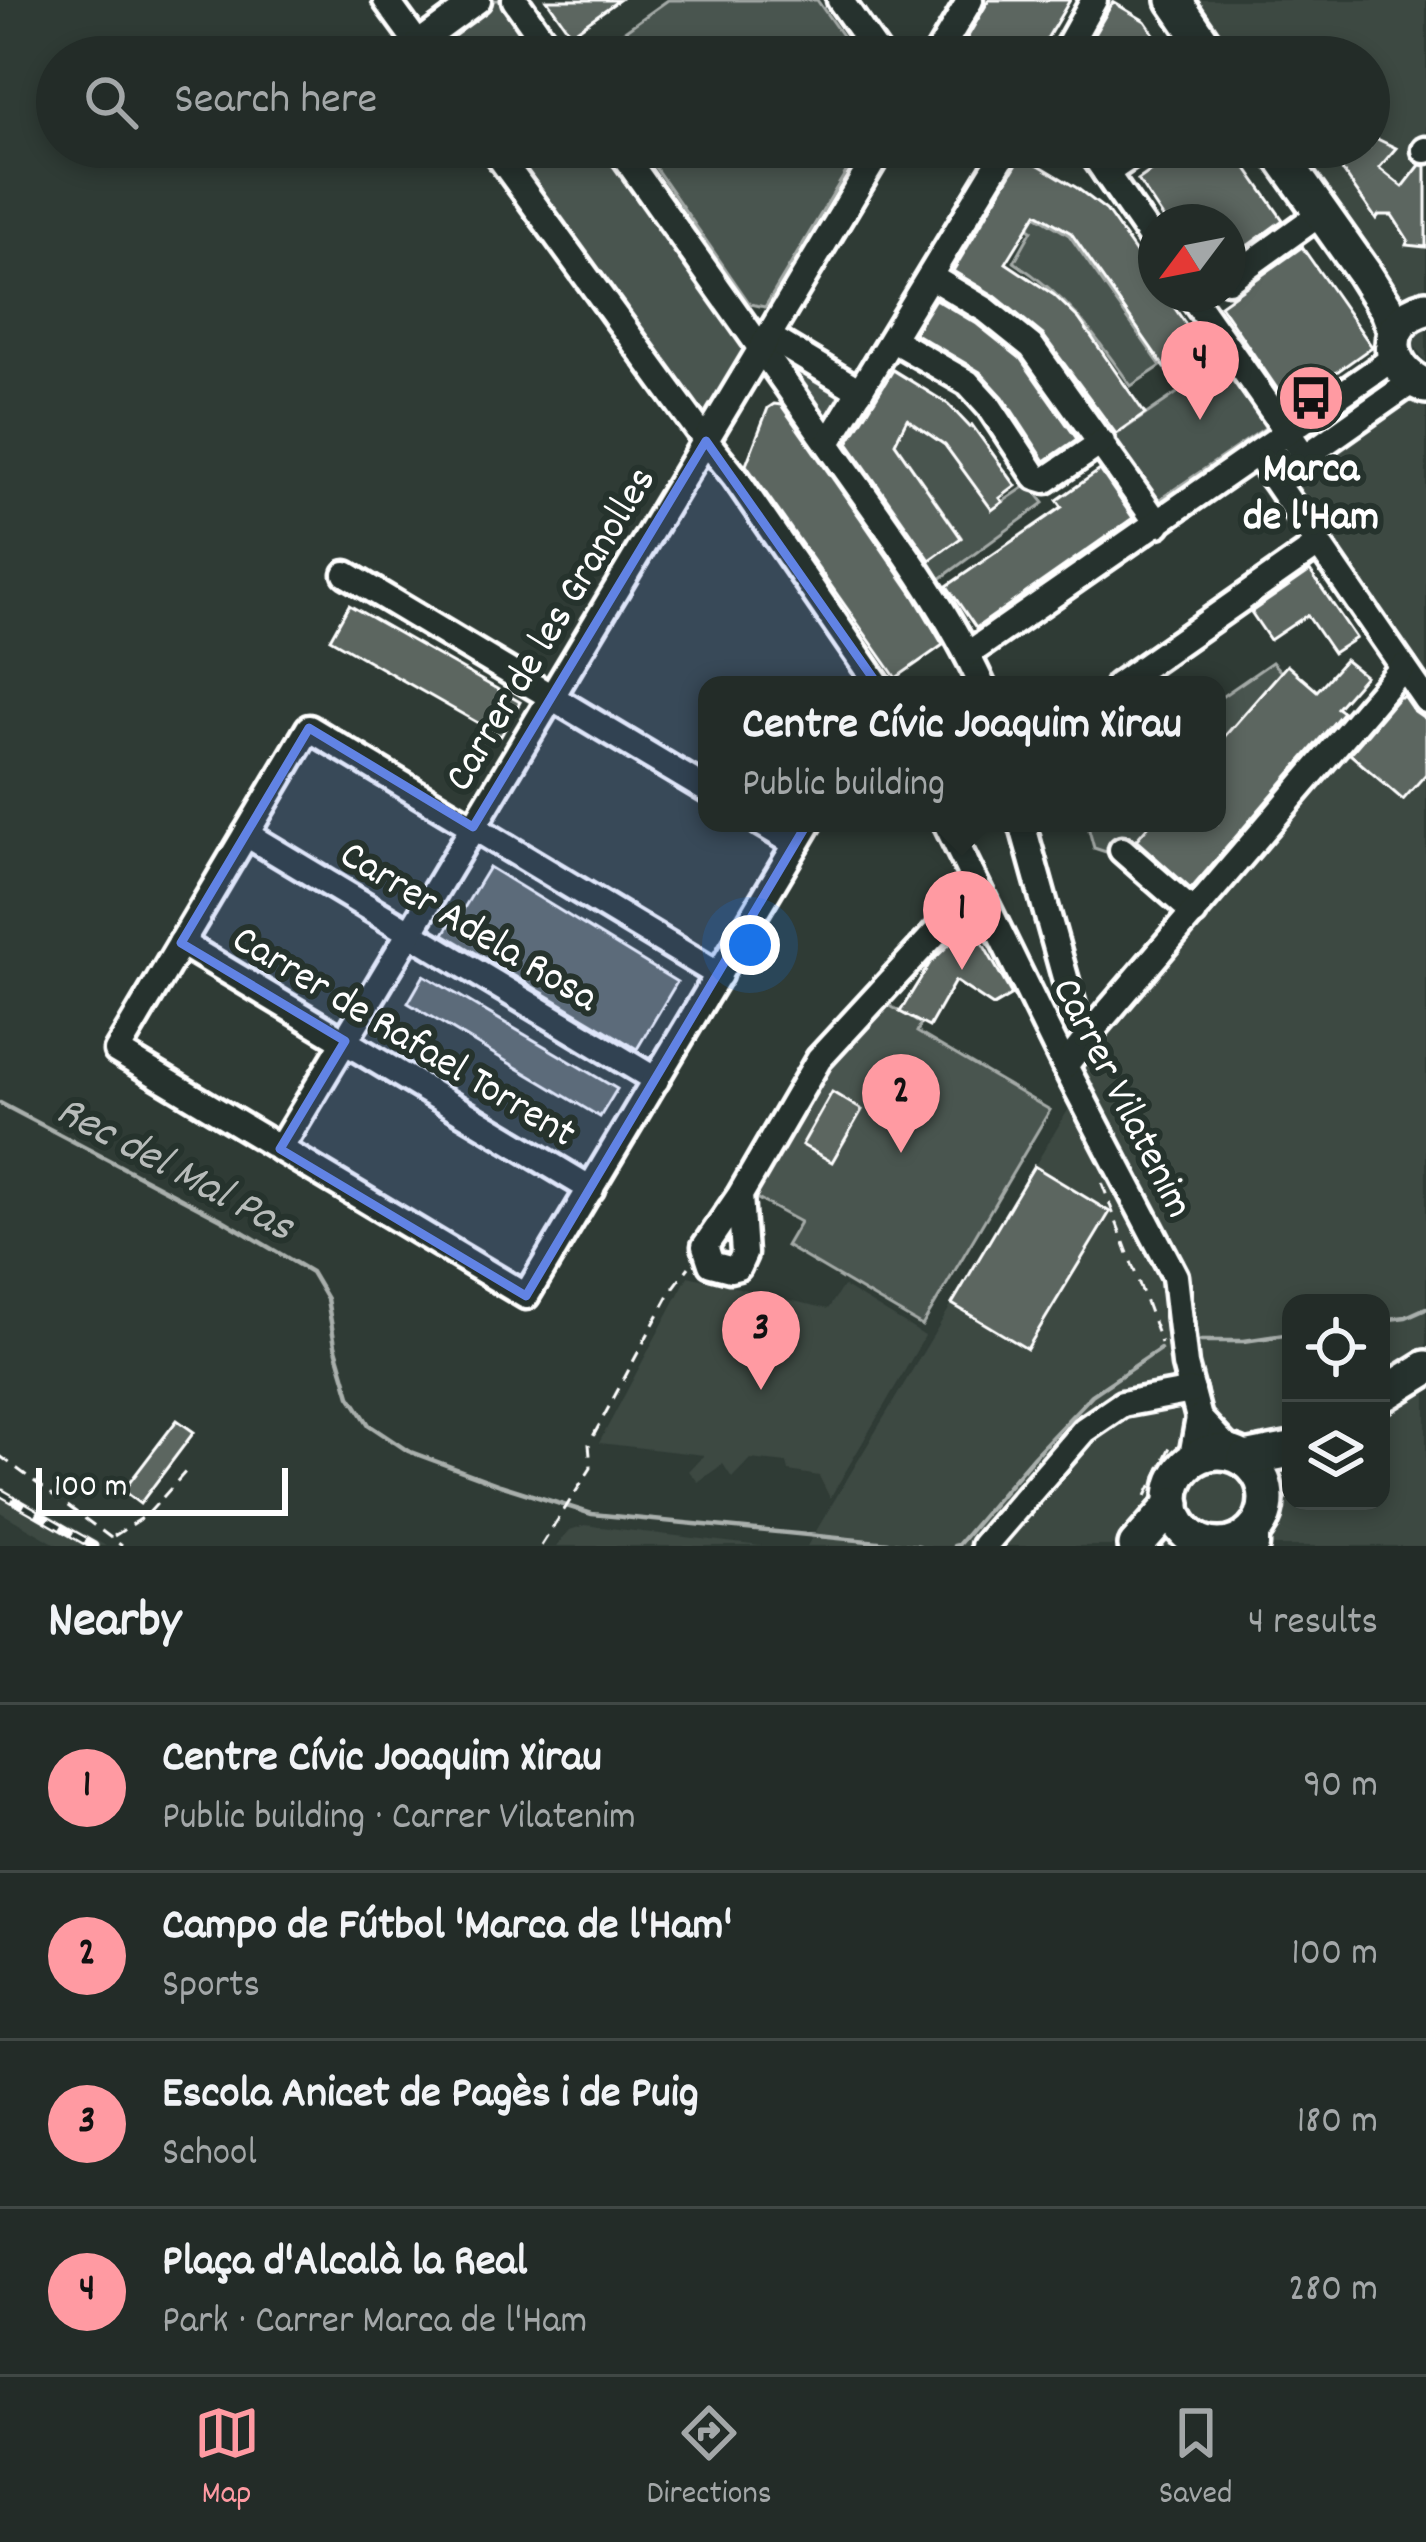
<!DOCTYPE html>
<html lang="en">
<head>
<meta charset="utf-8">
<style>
	:root { --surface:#232c28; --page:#2b3430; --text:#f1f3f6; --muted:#a3a7a8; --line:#404845; --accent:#ff9aa2 }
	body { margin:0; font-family:Dekko,sans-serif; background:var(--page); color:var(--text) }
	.controls { position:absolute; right:36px; bottom:36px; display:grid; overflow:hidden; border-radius:24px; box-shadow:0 6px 18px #0003 }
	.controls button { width:108px; height:108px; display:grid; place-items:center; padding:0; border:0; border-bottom:3px solid var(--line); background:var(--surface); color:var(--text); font:60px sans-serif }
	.compass { position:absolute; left:1138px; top:204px; width:108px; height:108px; border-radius:50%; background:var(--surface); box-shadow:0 6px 18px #0003; rotate:238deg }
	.scale { position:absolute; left:36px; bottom:30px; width:252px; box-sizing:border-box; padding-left:12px; border:6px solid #fff; border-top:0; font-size:33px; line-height:42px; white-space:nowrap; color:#fff; -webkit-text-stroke:9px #26332d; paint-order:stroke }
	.you { position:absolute; left:750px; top:945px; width:42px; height:42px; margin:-30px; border:9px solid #fff; border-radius:50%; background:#1a73e8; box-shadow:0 0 0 18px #1a73e833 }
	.badge { display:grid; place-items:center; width:78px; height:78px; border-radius:50%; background:var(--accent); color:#111; font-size:39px; font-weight:700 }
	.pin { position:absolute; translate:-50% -99px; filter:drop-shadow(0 3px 6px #0008) }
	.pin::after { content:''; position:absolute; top:63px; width:42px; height:36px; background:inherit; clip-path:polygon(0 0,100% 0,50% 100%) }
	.popup { position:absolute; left:698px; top:676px; width:528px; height:156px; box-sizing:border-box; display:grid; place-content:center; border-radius:24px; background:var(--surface); filter:drop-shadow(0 3px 9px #0005); font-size:39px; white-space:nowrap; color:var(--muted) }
	.popup b { font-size:45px; color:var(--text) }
	.popup::after { content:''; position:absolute; left:50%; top:100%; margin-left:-24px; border:24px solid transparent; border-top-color:var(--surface) }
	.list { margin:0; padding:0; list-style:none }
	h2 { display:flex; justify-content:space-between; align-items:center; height:156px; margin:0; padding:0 48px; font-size:51px }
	h2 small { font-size:39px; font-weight:400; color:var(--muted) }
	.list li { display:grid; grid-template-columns:78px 1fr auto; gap:36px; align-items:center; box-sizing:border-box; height:168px; padding:0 48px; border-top:3px solid var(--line) }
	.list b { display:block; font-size:45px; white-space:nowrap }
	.list p { margin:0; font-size:39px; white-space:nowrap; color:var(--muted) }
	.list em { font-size:39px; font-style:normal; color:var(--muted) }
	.icon { flex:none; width:66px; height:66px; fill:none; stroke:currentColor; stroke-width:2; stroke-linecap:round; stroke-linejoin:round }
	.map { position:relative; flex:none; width:1426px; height:1546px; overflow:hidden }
	.search { position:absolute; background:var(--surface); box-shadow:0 6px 18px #0003; left:36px; right:36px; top:36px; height:132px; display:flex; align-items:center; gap:30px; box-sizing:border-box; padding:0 42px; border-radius:66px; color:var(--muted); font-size:45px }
	.sheet { height:828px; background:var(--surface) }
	nav { display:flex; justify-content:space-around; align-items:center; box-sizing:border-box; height:168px; border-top:3px solid var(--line); background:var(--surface); font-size:33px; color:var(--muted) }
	nav a { display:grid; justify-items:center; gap:6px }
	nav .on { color:var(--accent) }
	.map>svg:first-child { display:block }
	.built { fill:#3c4842; fill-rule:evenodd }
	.green { fill:#4a544f; stroke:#a4aaa7; stroke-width:3 }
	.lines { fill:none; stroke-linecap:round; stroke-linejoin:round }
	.stream { stroke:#a9afac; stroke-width:4.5 }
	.building { fill:#5b6661; stroke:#fff; stroke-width:3 }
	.minor-casing { stroke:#fff; stroke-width:33 }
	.major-casing { stroke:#fff; stroke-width:42 }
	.path { stroke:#fff; stroke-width:3; stroke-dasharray:12 9; stroke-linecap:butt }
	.minor { stroke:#26332d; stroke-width:24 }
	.major { stroke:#26332d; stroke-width:33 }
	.rail-casing { stroke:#fff; stroke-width:9 }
	.rail { stroke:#26332d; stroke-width:4.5; stroke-dasharray:14; stroke-linecap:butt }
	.marked { fill:#6183e4; fill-opacity:0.2; stroke:#6183e4; stroke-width:9; stroke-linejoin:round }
	.labels { text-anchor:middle; stroke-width:12; stroke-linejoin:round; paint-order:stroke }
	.poi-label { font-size:42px; font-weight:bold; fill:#fff; stroke:#26332d }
	.street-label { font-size:42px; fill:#fff; stroke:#26332d }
	.water-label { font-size:45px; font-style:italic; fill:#b8bcba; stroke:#26332d }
</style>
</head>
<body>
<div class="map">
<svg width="1426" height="1546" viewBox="0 0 1426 1546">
	<rect width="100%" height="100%" fill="#2f3b35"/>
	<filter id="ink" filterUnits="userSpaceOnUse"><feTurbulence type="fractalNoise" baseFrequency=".00833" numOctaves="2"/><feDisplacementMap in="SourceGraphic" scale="24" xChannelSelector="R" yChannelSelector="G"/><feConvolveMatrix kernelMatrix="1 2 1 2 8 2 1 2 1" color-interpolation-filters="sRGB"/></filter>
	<g filter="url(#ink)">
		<g class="built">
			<path d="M1174 0H1426V362L1273 147H1369V57H1212Z"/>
			<path d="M1426 369V1546H807L1071 1105 1065 1066 1401 668 1272 478ZM1291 1303H1381V1501H1291Z"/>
			<path d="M688 1276 828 1309 843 1286 925 1336 830 1498 819 1476 789 1471 787 1463 750 1459 732 1478 723 1464 698 1482 689 1471 704 1455 599 1443Z"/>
			<path d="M0 1486 106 1546H59L0 1512Z"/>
			<path d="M585 1525 761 1546H556L570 1530Z"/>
		</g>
		<g class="green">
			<path d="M490 0H504L544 57H448L435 40Z"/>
			<path d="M668 0H817L857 57H588Z"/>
			<path d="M511 147H607L749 349 702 419Z"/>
			<path d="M641 147H861L765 307 750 304Z"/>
			<path d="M999 193 1069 235 1161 366 1131 386C1094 334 1069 298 1014 262L1032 230 992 205Z"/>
			<path d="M1213 349 1268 426 1157 501 1113 437 1180 391 1172 378Z"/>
			<path d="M793 366H796L847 395 828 425 790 371Z"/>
			<path d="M877 399 945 445 992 509 1029 484 1044 503 940 579 929 561 961 537 895 443 901 430 868 410Z"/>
			<path d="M1272 662 1281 672 1217 745V700Z"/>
			<path d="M1087 823H1151L1121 857 1094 848Z"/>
			<path d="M887 1004 921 1024 917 1032 1050 1110 922 1326 786 1246 800 1222 754 1197 837 1055Z"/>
		</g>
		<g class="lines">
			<g class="stream">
				<path d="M0 1103 221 1219 311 1272 327 1299 335 1345 350 1396 369 1425 408 1451 500 1485 592 1514 919 1546"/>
				<path d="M1381 1320 1406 1317 1426 1308"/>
				<path d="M1201 1341H1244L1291 1334"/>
				<path d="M954 1546 958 1545 1034 1456 1092 1395 1160 1349"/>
			</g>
		</g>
		<g class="building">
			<path d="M547 0H619L571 34Z"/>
			<path d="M989 0H1070L1036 57H956Z"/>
			<path d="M1113 2 1145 21 1170 57H1081Z"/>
			<path d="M1369 135 1396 148 1379 168 1403 187 1420 165 1426 166V247L1406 245 1408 240 1392 215H1379L1376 219 1333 157 1342 147H1369Z"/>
			<path d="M1185 147H1232L1283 220 1228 260V222H1166L1138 180Z"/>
			<path d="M1022 155 1077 188 1106 210 1156 281V294H1165L1192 333 1196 331 1210 351 1172 378 1071 233 1037 213 1006 263 1054 295 1079 319 1145 414 1116 434 1043 335 995 296 953 271Z"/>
			<path d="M1302 247 1372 347 1289 406 1220 305Z"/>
			<path d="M935 299 977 324 1020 358 1077 439 1045 461 1003 397 980 372 914 333Z"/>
			<path d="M893 370 948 404 970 427 972 425 1016 486 1000 498 1003 502 992 510 945 445 907 419 895 443 961 538 930 560 848 443Z"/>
			<path d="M774 404 781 405 859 516 914 596 943 645 896 678 746 465 768 408Z"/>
			<path d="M1100 470 1133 518 976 628 947 586 1062 507 1057 500Z"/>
			<path d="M1310 571 1356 638 1333 653 1307 615 1270 640 1251 612Z"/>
			<path d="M349 605 520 702 501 736 330 639Z"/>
			<path d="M1345 660 1365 676 1337 708 1343 712 1191 889 1136 840 1151 823H1217V745L1287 665 1317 691Z"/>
			<path d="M1399 697H1404L1413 710 1426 719V774L1403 800 1350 754Z"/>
			<path d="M489 867 677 982 637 1049 444 934 458 911 461 913Z"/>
			<path d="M975 930 1012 995 993 1006 955 981 929 1027 900 1012 930 963 954 940Z"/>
			<path d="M424 975 617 1089 600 1117 408 1003Z"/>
			<path d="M832 1092 862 1110 832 1162 802 1145Z"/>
			<path d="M1034 1166 1110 1212 1027 1349 952 1304Z"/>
			<path d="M177 1420 194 1432 140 1504 123 1491Z"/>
		</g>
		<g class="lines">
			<g class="minor-casing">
				<g id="minor">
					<path d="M386 0 426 55"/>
					<path d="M515 0 555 57"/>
					<path d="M840 0 880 57"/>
					<path d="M418 44 478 0"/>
					<path d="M936 57 970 0"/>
					<path d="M1062 57 1094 0"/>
					<path d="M492 147 706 441 735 477 878 685"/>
					<path d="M618 147C692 252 767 356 840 461 891 533 945 604 982 685"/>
					<path d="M1088 147 1156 245"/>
					<path d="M1425 150H1426"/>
					<path d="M1106 173 1144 147"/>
					<path d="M931 277 986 310 1032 347 1158 524"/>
					<path d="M1228 280 1321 213"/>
					<path d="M1190 294 1305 457 1273 478 1265 466"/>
					<path d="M768 336 860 391"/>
					<path d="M893 340 968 383 989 406 1036 477 1046 480 1102 442"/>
					<path d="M828 443 1008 147"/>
					<path d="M1305 457 1413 381"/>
					<path d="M1273 478 1426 700"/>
					<path d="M346 574 707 790"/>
					<path d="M968 654 1395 357"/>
					<path d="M1118 685 1318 545"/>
					<path d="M761 823 796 844"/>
					<path d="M946 823 1065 1066 1175 1276 1185 1365 1199 1418 1233 1454"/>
					<path d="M1022 823 1074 1010"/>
					<path d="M246 834 656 1080"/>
					<path d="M1122 850 1194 913"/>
					<path d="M181 943 591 1189"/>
					<path d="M719 975 309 728 117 1051 526 1296 809 823"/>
					<path d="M1065 1066 1096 1026 1403 667"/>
					<path d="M280 1149 882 147"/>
					<path d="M740 1195 744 1254 738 1267 730 1269 711 1264 705 1246 740 1195 819 1059 977 888"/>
					<path d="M1191 1462 1199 1418"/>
					<path d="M1256 1528V1546"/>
					<path d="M1217 1545V1546"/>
					<path d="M984 1546 1084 1430 1122 1404 1192 1391"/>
				</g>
			</g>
			<g class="major-casing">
				<g id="major">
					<path d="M1174 0 1213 57"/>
					<path d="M1275 147 1364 273 1388 311 1395 330"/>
					<path d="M1426 308C1380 320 1384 370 1426 386"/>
					<path d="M1381 1396 1426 1368"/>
					<circle cx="1219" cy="1499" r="47"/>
					<path d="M1245 1459 1291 1450"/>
					<path d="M1136 1546 1173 1504"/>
				</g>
			</g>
			<g class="path">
				<path d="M1102 1183 1161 1343"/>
				<path d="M0 1456 122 1546"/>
				<path d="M1146 1496 1171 1445"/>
				<path d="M1277 1521 1291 1488"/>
				<path d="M114 1536 147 1515 187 1470"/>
				<path d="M541 1546 591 1468 589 1444 671 1291 689 1267"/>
			</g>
			<use href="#minor" class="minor"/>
			<use href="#major" class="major"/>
			<g class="rail-casing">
				<path id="rail" d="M0 1492 94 1546"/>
			</g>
			<use href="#rail" class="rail"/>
		</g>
	</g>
	<path class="marked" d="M706 441 884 694 526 1296 280 1149 345 1041 181 943 309 728 473 827Z"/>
	<defs>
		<g id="bus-disc" transform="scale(3.45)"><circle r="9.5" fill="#ff9aa2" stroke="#26332d"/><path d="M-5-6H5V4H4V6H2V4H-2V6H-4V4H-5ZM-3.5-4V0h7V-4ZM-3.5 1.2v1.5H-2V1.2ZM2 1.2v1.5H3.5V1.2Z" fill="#111"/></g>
	</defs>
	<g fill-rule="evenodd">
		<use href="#bus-disc" x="1311" y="398"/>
	</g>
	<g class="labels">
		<g class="poi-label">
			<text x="1311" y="480">Marca<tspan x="1311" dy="48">de l'Ham</tspan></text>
		</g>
		<g class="street-label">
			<text transform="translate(547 627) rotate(-59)" y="15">Carrer de les Granolles</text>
			<text transform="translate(471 923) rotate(31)" y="15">Carrer Adela Rosa</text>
			<text transform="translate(406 1033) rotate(31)" y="15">Carrer de Rafael Torrent</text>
			<text transform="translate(1126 1096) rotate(63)" y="15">Carrer Vilatenim</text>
		</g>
		<g class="water-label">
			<text transform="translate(177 1165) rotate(28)" y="16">Rec del Mal Pas</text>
		</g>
	</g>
</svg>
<div class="controls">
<button><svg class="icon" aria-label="locate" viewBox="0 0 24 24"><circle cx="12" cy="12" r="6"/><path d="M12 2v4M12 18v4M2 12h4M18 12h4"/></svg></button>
<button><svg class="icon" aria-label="layers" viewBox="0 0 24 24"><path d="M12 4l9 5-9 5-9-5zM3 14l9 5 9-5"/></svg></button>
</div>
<svg class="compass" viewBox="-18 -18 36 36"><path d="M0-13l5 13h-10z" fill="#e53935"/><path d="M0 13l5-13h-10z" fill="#a3a7a8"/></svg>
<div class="scale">100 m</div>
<div class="you"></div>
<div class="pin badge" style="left:962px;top:970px">1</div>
<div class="popup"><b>Centre Cívic Joaquim Xirau</b>Public building</div>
<div class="pin badge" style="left:901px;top:1153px">2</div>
<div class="pin badge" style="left:761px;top:1390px">3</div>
<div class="pin badge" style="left:1200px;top:420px">4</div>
<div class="search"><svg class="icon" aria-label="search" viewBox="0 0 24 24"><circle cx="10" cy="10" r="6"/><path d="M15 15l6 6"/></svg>Search here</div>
</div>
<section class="sheet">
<h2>Nearby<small>4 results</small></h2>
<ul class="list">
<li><span class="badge">1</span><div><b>Centre Cívic Joaquim Xirau</b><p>Public building · Carrer Vilatenim</p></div><em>90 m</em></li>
<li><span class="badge">2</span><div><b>Campo de Fútbol 'Marca de l'Ham'</b><p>Sports</p></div><em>100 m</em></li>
<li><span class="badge">3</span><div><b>Escola Anicet de Pagès i de Puig</b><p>School</p></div><em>180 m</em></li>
<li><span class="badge">4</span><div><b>Plaça d'Alcalà la Real</b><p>Park · Carrer Marca de l'Ham</p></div><em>280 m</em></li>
</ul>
</section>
<nav>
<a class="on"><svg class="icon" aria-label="map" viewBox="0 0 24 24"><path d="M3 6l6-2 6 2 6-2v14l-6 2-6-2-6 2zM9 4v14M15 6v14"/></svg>Map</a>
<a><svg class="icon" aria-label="directions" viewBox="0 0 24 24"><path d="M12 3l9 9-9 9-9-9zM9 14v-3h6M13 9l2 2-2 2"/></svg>Directions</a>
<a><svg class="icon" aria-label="saved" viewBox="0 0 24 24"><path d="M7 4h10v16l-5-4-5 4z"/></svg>Saved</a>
</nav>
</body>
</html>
